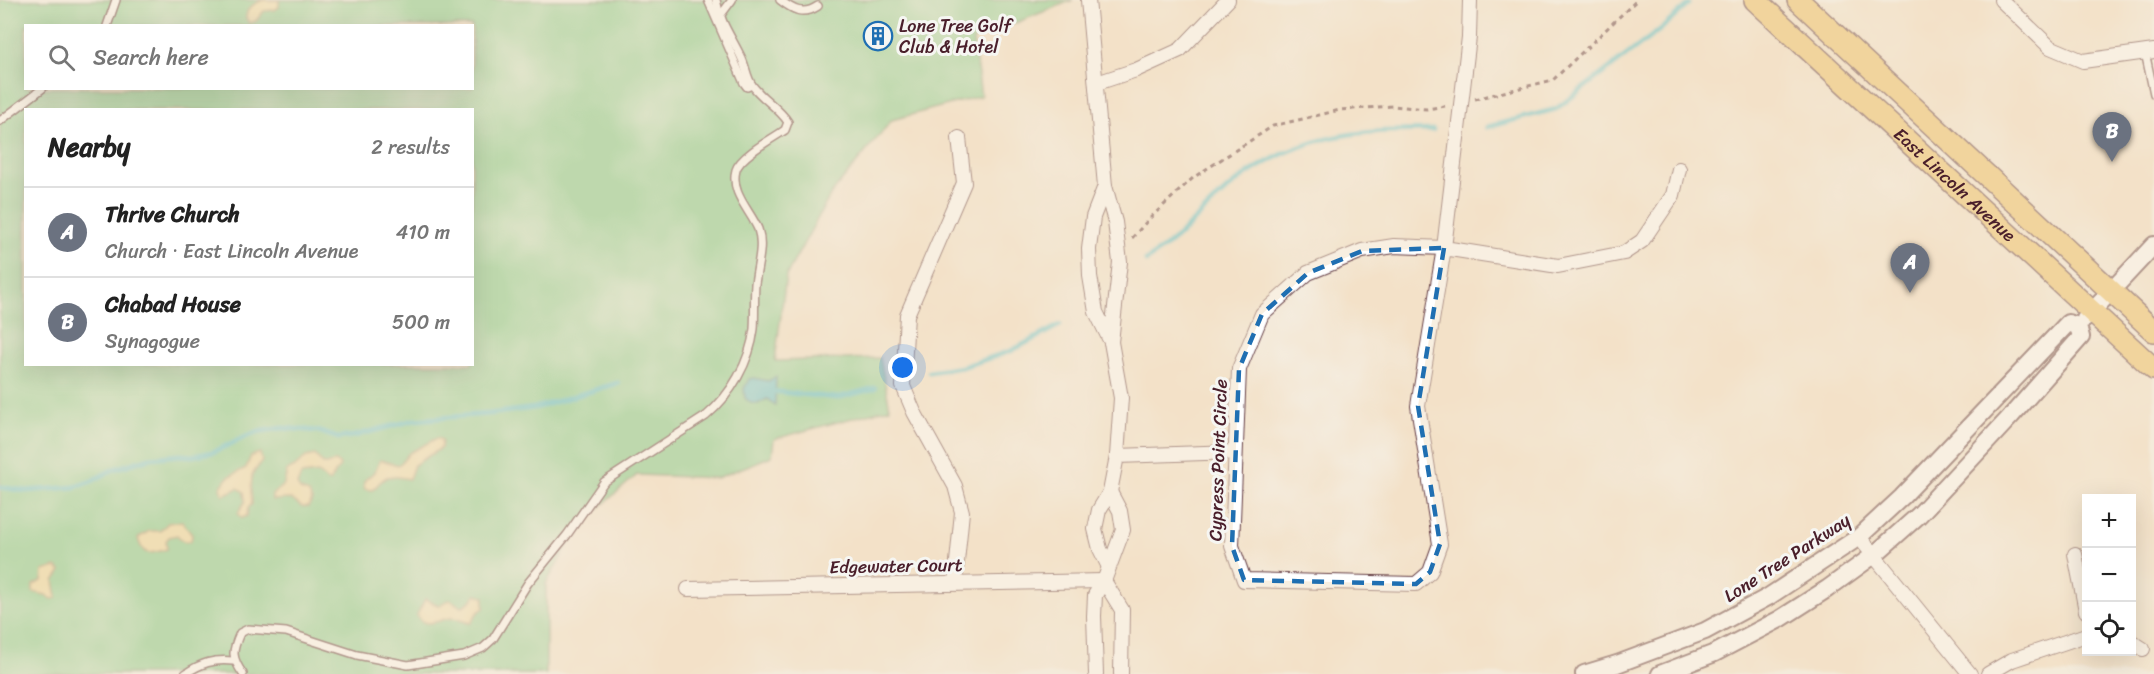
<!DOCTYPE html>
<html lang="en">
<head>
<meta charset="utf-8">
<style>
	:root { --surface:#fff; --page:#f6f6f6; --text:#222; --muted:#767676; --line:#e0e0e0; --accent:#1f6fb2 }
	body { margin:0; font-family:Sriracha,sans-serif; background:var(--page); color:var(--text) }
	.controls { position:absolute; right:18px; bottom:18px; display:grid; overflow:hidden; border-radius:0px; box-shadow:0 6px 24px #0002 }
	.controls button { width:54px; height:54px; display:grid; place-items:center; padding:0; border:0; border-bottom:2px solid var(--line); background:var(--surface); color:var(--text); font:30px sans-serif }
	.you { position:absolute; left:903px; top:368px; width:21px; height:21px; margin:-15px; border:4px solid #fff; border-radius:50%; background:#1a73e8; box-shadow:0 0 0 9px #1a73e833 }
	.badge { display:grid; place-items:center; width:39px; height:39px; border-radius:50%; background:var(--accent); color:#fff; font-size:20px; font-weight:700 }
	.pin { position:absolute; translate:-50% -50px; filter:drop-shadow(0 2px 3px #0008) }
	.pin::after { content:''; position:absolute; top:32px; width:21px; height:18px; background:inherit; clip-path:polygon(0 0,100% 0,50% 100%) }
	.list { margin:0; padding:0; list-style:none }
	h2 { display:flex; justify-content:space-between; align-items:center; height:78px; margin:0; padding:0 24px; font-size:26px }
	h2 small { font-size:20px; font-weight:400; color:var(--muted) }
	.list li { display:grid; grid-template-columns:39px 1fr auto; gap:18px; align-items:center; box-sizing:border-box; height:90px; padding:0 24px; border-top:2px solid var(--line) }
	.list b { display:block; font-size:22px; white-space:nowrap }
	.list p { margin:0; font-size:20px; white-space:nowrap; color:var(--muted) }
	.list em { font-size:20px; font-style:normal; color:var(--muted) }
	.icon { flex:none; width:33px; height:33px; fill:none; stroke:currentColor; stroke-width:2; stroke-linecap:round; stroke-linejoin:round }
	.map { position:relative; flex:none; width:2154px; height:674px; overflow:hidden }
	.search { position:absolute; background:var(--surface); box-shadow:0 6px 24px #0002; left:24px; top:24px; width:450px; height:66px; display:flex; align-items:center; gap:15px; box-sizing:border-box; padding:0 21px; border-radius:0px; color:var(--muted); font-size:22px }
	.panel { position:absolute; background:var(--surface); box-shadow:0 6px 24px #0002; left:24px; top:108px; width:450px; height:258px; border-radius:0px }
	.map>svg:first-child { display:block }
	.green { fill:#7fcd8c; stroke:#64765c; stroke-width:1.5; fill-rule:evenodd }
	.sand { fill:#eeda9e; stroke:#9c7c64; stroke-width:1.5 }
	.water { fill:#52bfcb; stroke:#4e6f7b; stroke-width:1.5 }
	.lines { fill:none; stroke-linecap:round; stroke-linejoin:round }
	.stream { stroke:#52bfcb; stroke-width:5 }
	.service-casing { stroke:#633c43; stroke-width:10 }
	.minor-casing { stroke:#633c43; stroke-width:16 }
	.tertiary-casing { stroke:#633c43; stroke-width:20 }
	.primary-casing { stroke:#633c43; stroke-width:24 }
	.path { stroke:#633c43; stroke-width:3; stroke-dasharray:4.5 4.5; stroke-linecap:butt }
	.service { stroke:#fff; stroke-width:7 }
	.minor { stroke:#fff; stroke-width:14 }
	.tertiary { stroke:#fff; stroke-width:16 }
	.primary { stroke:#efc469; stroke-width:21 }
	.marked { fill:none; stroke:#1f6fb2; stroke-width:4.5; stroke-dasharray:12 8; stroke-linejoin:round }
	.labels { text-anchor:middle; stroke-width:6; stroke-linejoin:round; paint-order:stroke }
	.poi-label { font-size:18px; fill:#4a1f2b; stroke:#f6f6f2; text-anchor:start }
	.street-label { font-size:18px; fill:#4a1f2b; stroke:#f6f6f2 }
</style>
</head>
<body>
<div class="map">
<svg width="2154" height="674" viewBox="0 0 2154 674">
	<rect width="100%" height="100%" fill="#f6f6f2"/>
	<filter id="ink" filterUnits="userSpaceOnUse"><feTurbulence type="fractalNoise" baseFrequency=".0167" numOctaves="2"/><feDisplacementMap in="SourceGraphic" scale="12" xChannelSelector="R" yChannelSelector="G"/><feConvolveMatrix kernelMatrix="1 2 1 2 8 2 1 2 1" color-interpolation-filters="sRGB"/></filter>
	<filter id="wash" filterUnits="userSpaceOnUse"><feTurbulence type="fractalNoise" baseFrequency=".008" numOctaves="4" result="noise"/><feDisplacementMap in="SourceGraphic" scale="24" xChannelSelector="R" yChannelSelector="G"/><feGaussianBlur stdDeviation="1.35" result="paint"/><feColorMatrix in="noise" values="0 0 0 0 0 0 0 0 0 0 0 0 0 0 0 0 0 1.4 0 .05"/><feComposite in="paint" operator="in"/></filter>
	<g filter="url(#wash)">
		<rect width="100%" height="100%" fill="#f3e1c8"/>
		<path class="green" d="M0 0H1073L973 40 981 96 892 120 831 194 786 276 775 361 880 358 890 408 774 439 772 456 717 478 637 475 579 525 546 584V674H0ZM26 26H472V88H26ZM26 110H472V364H26Z"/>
		<g class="sand">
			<path d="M262 0H279V7L274 10 264 11 256 21 249 23 246 18C247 6 253 5 262 0Z"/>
			<path d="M437 438 442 440 441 448 414 465 409 479C388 475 387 473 373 490L365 489C360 477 372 478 376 469 378 466 378 463 380 460L398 465 402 462 409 453Z"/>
			<path d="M260 453 262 461 252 475 251 492 252 504 248 508 247 516 242 518 238 513 245 502 244 492 238 488 223 495 220 488 228 477 246 468 251 456Z"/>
			<path d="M315 455 323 464H328L335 461 339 464 340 466 330 481H327L318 473 301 475 297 485 300 490 309 493 312 501 308 507H302L291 499 272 500V495L284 484 287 471 295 467 306 457Z"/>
			<path d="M182 521 192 535 191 541H183L177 535 169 537 166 541 167 549C152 553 143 559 138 538L149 531H160L168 523Z"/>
			<path d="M56 567 61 571 54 581 57 598 52 599 46 595 33 592V585L42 581 43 571Z"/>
			<path d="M476 594 484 597V608L477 613 471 623C464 623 459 618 452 618 442 618 423 631 417 615L425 599 440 606 446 601 451 600 461 607 471 601Z"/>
		</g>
		<path class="water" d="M776 377 775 405 767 399 758 404 751 403 745 398 744 389 749 379 754 378 768 381Z"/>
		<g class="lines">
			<g class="stream">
				<path d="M1487 127 1556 109 1661 29 1689 4"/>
				<path d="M1146 261C1157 252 1169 245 1179 235 1199 217 1218 195 1240 179 1305 133 1356 131 1433 130"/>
				<path d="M929 372 962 367 1011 351 1060 325"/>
				<path d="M770 391 837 398 875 388"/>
				<path d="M0 487 26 491 75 487 92 481 114 469 150 458 180 455 192 456 213 452 256 432 282 428 318 431 338 438 354 436 414 420 489 414 535 408 618 383"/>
			</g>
		</g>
	</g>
	<g filter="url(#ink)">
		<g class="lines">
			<g class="service-casing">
				<g id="service">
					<path d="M708 0 744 83 747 87 752 85"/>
					<path d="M780 0C793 10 803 16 818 6"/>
					<path d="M720 16 732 0"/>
					<path d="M107 26 116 0"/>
					<path d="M2145 52 2154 94"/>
					<path d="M0 121 43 88"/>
					<path d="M185 674C201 663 213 659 233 661"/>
					<path d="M243 674C231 657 232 651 240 633L248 629 286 632 357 655 408 665 464 656 483 648 493 639 528 583 567 535 604 482 706 416C731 395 750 362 754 329 755 314 754 299 755 284 757 266 764 246 758 229 750 210 730 193 736 170 740 156 773 138 785 130L788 122C778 107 762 99 752 85 747 78 746 68 742 59 732 37 721 25 716 0"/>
				</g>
			</g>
			<g class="minor-casing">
				<g id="minor">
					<path d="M1088 0 1105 186 1115 222 1120 262 1111 342"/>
					<path d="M1470 0 1469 37 1444 248 1418 406 1440 544 1430 572 1416 584 1244 580 1232 546 1239 369 1262 314 1308 273 1362 251 1394 246 1444 248 1558 266 1624 253 1642 241 1673 195 1679 169"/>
					<path d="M2001 0 2050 47 2083 61 2154 51"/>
					<path d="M1097 83 1136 70 1180 50 1228 0"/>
					<path d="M1105 186 1093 217 1089 249 1090 276 1096 312 1111 342 1121 398 1117 456 1110 492 1099 510 1095 529 1100 549 1108 565"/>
					<path d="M1117 456 1234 452"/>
					<path d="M1859 537 1970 674"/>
					<path d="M2075 554 2086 611"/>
					<path d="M1104 581 1122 610 1121 674"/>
					<path d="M955 582 962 512 955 486 914 412 903 386 907 315 964 183 959 138"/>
					<path d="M688 589 1104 581"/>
					<path d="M2132 642 2143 649"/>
					<path d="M1096 674 1094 616 1095 595 1104 581 1123 530 1120 511 1110 492"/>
					<path d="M1988 674 2012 660 2086 635"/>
				</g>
			</g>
			<g class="tertiary-casing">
				<g id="tertiary">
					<path d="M2085 319 2154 245"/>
					<path d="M1584 674 1617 664 1705 631 1768 597 1859 537 1902 497 2068 323 2078 326"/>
					<path d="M1660 674 1715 653 1780 619 1827 589 1874 555 1919 515 2012 415 2081 337 2078 326"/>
				</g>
			</g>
			<g class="primary-casing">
				<g id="primary">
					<path id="s1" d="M1755 0 2154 369"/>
					<path d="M1798 0 2154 331"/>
				</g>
			</g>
			<g class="path">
				<path d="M1475 99 1553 80 1637 0"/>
				<path d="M1132 238 1149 219 1194 177 1273 126 1340 110 1392 106 1427 109 1445 106"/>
			</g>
			<use href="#service" class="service"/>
			<use href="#minor" class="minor"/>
			<use href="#tertiary" class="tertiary"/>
			<use href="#primary" class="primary"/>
		</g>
	</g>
	<path d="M0 0H2154V674H0ZM1444 248 1418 406 1440 544 1430 572 1416 584 1244 580 1232 546 1239 369 1262 314 1308 273 1362 251Z" fill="#f3e1c8" fill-opacity=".55" fill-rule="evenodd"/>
	<path class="marked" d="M1444 248 1418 406 1440 544 1430 572 1416 584 1244 580 1232 546 1239 369 1262 314 1308 273 1362 251Z"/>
	<defs>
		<g id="building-ring" transform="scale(1.5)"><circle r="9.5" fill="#f6f6f2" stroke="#1f6fb2" stroke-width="1.5"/><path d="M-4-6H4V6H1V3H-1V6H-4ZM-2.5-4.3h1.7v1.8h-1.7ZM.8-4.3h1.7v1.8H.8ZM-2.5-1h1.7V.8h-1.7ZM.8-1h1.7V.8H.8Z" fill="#1f6fb2"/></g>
	</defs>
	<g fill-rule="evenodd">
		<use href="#building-ring" x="878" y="36"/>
	</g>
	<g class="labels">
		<g class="poi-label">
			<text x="899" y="32">Lone Tree Golf<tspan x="899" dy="21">Club &amp; Hotel</tspan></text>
		</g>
		<g class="street-label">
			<text dy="6" stroke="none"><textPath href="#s1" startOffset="272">East Lincoln Avenue</textPath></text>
			<text transform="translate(1218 460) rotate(-88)" y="6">Cypress Point Circle</text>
			<text transform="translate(1787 558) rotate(-33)" y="6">Lone Tree Parkway</text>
			<text transform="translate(896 566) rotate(-1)" y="6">Edgewater Court</text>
		</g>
	</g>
</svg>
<div class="controls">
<button>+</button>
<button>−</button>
<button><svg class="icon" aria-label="locate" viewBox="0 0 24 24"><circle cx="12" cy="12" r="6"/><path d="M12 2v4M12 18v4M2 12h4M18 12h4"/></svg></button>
</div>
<div class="you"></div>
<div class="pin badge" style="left:1910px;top:293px;background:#6b7280">A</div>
<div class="pin badge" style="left:2112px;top:162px;background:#6b7280">B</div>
<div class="search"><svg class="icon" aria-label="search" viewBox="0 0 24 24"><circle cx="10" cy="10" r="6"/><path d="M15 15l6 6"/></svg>Search here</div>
<section class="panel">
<h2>Nearby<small>2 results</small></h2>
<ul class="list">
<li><span class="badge" style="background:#6b7280">A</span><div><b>Thrive Church</b><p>Church · East Lincoln Avenue</p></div><em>410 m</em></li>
<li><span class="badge" style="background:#6b7280">B</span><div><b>Chabad House</b><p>Synagogue</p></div><em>500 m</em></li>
</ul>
</section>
</div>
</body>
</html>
